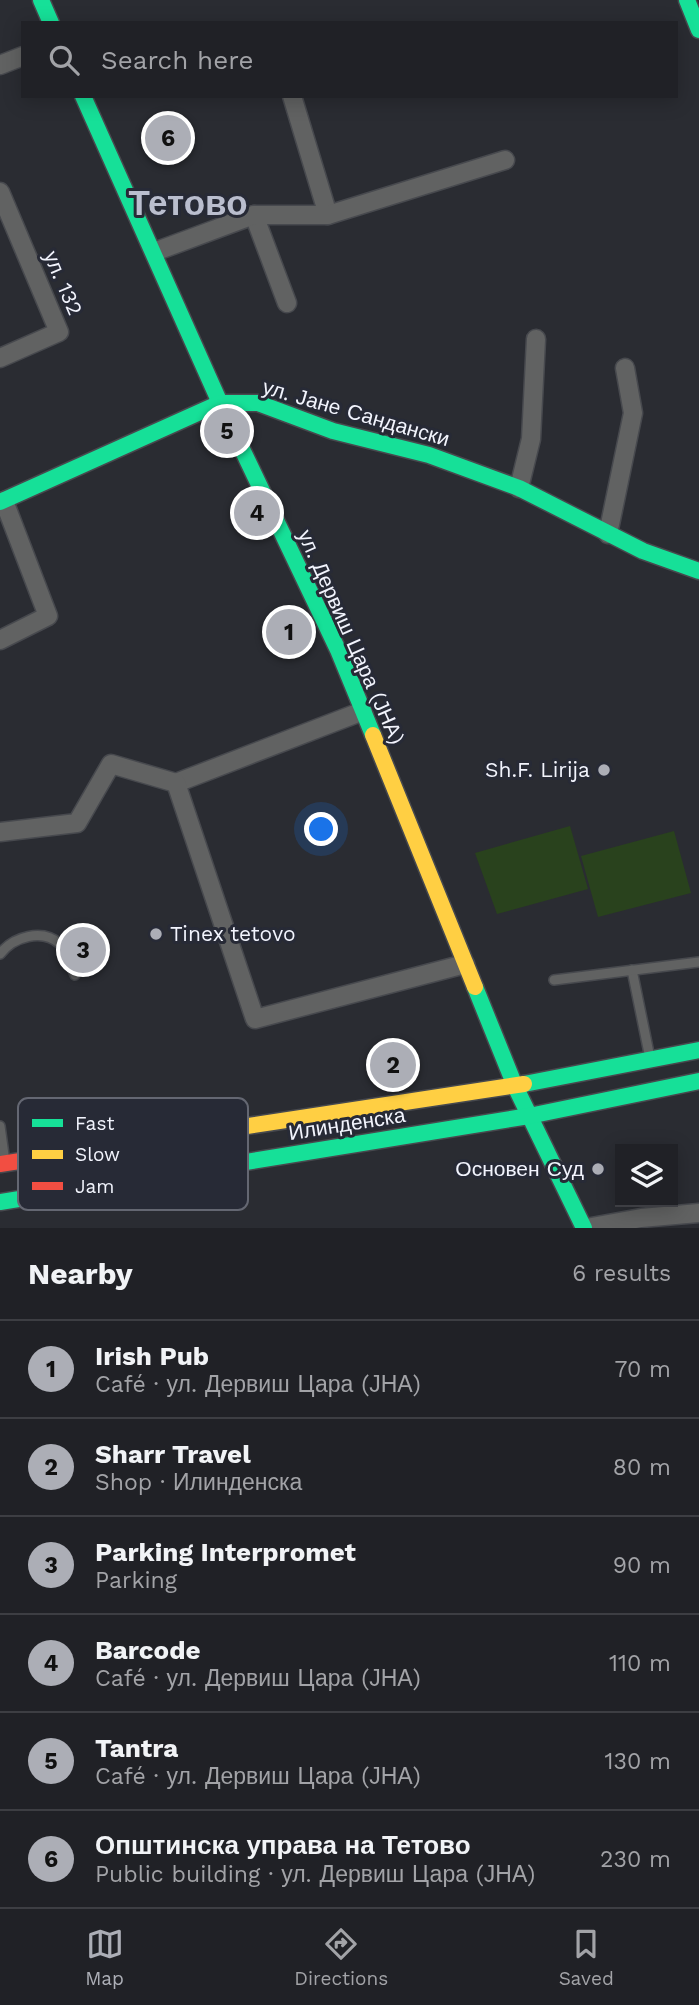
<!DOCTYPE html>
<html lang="en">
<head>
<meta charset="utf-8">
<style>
	:root { --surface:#202126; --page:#2d2e32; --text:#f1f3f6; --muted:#a2a3a7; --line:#3d3e43; --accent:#acaeb6 }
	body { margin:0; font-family:"Work Sans",sans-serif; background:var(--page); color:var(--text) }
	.controls { position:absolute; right:21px; bottom:21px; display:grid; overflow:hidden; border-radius:0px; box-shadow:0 4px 18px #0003 }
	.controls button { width:63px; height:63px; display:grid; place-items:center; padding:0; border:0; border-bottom:2px solid var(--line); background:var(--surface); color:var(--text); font:35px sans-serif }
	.you { position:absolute; left:322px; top:830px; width:24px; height:24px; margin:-18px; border:5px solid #fff; border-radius:50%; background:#1a73e8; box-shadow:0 0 0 10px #1a73e833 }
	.badge { display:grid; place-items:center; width:46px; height:46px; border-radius:50%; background:var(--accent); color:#111; font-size:23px; font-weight:700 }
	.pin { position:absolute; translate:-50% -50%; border:4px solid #fff; box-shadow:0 2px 7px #0006 }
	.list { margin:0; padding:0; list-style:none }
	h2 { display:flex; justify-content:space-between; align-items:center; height:91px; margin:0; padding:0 28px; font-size:30px }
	h2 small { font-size:23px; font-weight:400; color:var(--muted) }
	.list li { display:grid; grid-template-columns:46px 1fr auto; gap:21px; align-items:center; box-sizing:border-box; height:98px; padding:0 28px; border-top:2px solid var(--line) }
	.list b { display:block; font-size:26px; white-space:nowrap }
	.list p { margin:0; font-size:23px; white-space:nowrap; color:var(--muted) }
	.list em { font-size:23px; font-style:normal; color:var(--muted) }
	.icon { flex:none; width:38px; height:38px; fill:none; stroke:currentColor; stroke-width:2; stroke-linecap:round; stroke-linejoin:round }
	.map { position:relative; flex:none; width:699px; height:1228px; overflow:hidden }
	.search { position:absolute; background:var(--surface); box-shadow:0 4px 18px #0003; left:21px; right:21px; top:21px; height:77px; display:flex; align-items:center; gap:18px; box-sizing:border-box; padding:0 24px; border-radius:0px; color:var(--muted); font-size:26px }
	.sheet { height:679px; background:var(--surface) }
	nav { display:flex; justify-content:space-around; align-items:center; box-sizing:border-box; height:98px; border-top:2px solid var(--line); background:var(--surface); font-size:19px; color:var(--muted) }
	nav a { display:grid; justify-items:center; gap:4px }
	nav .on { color:var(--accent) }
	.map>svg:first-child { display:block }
	.green { fill:#29421d }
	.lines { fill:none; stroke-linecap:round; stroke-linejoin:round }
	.lane-casing { stroke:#47494e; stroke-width:12 }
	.street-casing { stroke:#47494e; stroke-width:21 }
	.fast-casing { stroke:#47494e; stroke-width:19 }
	.slow-casing { stroke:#47494e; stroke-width:19 }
	.jam-casing { stroke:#47494e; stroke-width:19 }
	.lane { stroke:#616262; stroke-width:9 }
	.street { stroke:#616262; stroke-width:18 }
	.fast { stroke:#16e098; stroke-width:16 }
	.slow { stroke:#ffcf43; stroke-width:16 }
	.jam { stroke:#f24e42; stroke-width:16 }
	.poi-dot { fill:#acaeb6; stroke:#272a36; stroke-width:2.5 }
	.labels { text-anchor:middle; stroke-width:6; stroke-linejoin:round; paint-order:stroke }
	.street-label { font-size:21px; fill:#f2f4fd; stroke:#272a36 }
	.poi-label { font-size:21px; fill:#f2f4fd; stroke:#272a36; text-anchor:end }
	.town-label { font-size:35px; font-weight:bold; fill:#babece; stroke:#272a36 }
	.key { fill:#272a36; stroke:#646772; stroke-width:2 }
	.key-label { font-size:19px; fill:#f2f4fd }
</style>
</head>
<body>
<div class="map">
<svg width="699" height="1228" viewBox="0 0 699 1228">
	<rect width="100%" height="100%" fill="#2a2c32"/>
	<g class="green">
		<path d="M570 826 588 889 497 914 475 853Z"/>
		<path d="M674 831 691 893 598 917 581 856Z"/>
	</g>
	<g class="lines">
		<g class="lane-casing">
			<g id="lane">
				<path d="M0 954C13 937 42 928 60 944 67 951 71 965 75 975"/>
				<path d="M632 970 650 1058"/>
				<path d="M554 980 699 962"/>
				<path d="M0 1126 5 1162"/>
			</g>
		</g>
		<g class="street-casing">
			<g id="street">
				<path d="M0 65 23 56"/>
				<path d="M292 96 328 215"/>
				<path d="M0 192 59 332 0 358"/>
				<path d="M254 215 287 303"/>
				<path d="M154 252 254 215H328L505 160"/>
				<path d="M519 488 531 439 536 339"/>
				<path d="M608 534 633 413 625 368"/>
				<path d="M0 640 48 616 4 501"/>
				<path d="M176 783 363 711"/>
				<path d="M0 832 77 823 111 764 176 783 255 1019 465 964"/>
				<path d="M586 1228 641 1218 699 1213"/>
			</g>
		</g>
		<g class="fast-casing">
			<g id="fast">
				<path d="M41 0 51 23"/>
				<path d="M687 0 699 30"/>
				<path d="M83 96 220 403 338 650 373 735"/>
				<path d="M0 502 220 403H258L333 431 429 455 519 488 643 551 699 571"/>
				<path d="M475 987 515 1086 584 1228"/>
				<path d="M524 1084 699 1050"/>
				<path d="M0 1202 529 1116 699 1081"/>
			</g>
		</g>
		<g class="slow-casing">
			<g id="slow">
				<path d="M373 735 475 987"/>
				<path d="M162 1139 524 1084"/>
			</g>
		</g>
		<g class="jam-casing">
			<path id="jam" d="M0 1164 162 1139"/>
		</g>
		<use href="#lane" class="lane"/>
		<use href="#street" class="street"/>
		<use href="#fast" class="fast"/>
		<use href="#slow" class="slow"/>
		<use href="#jam" class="jam"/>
	</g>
	<g class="poi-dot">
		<circle cx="604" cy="770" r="7"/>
		<circle cx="156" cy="934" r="7"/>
		<circle cx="598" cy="1169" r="7"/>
	</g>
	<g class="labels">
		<g class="street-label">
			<text transform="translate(63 283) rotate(67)" y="7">ул. 132</text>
			<text transform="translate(356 413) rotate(16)" y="7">ул. Јане Сандански</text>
			<text transform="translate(351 637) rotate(66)" y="7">ул. Дервиш Цара (ЈНА)</text>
			<text transform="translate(347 1124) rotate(-9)" y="7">Илинденска</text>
		</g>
		<g class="poi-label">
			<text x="590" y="777">Sh.F. Lirija</text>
			<text x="170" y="941" text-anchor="start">Tinex tetovo</text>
			<text x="584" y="1176">Основен Суд</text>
		</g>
		<g class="town-label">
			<text x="188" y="215">Тетово</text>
		</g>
	</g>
	<rect x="18" y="1098" width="230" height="112" rx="10" class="key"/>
	<rect x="32" y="1119" width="31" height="8" fill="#16e098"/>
	<rect x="32" y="1150" width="31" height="9" fill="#ffcf43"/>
	<rect x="32" y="1182" width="31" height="8" fill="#f24e42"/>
	<g class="key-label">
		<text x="75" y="1130">Fast</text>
		<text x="75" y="1161">Slow</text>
		<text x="75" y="1193">Jam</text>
	</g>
</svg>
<div class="controls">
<button><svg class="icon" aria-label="layers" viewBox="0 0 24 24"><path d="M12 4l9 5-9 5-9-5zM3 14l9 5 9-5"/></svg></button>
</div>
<div class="you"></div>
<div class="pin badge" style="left:289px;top:632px">1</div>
<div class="pin badge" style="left:393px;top:1065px">2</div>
<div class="pin badge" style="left:83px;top:950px">3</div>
<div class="pin badge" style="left:257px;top:513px">4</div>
<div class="pin badge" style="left:227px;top:431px">5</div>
<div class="pin badge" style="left:168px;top:138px">6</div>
<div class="search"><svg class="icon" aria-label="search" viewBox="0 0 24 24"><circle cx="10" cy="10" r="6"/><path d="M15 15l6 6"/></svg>Search here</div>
</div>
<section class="sheet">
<h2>Nearby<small>6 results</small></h2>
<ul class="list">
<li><span class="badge">1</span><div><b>Irish Pub</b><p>Café · ул. Дервиш Цара (ЈНА)</p></div><em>70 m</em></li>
<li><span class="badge">2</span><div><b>Sharr Travel</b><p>Shop · Илинденска</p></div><em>80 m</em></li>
<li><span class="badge">3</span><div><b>Parking Interpromet</b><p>Parking</p></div><em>90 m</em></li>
<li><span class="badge">4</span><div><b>Barcode</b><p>Café · ул. Дервиш Цара (ЈНА)</p></div><em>110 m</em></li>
<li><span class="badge">5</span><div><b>Tantra</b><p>Café · ул. Дервиш Цара (ЈНА)</p></div><em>130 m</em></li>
<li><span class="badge">6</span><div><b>Општинска управа на Тетово</b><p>Public building · ул. Дервиш Цара (ЈНА)</p></div><em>230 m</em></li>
</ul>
</section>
<nav>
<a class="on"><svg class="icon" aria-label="map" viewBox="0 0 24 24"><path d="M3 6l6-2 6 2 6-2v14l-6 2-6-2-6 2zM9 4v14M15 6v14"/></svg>Map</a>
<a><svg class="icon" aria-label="directions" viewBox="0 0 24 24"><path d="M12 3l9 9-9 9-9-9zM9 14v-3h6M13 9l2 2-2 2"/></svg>Directions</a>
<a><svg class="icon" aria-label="saved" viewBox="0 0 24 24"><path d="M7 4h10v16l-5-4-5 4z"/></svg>Saved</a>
</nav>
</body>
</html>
